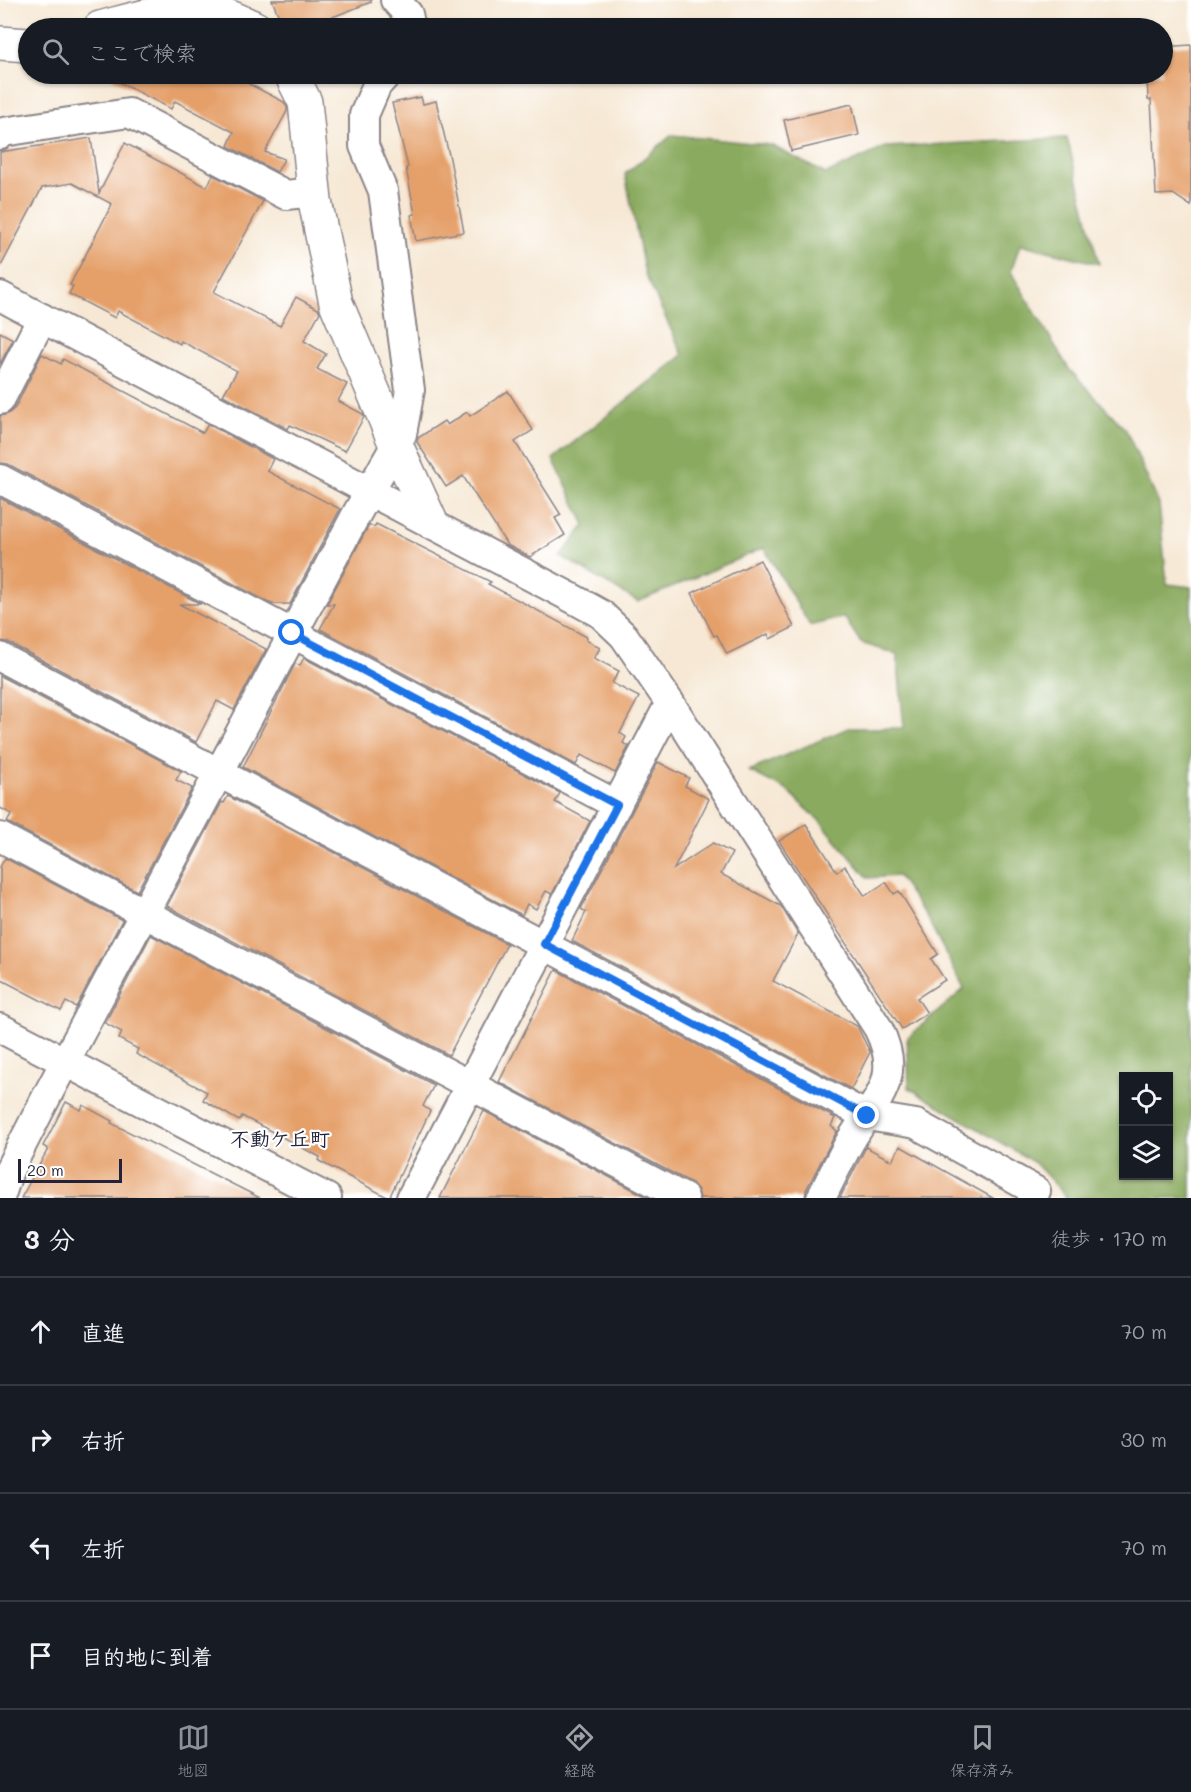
<!DOCTYPE html>
<html lang="ja">
<head>
<meta charset="utf-8">
<style>
	:root { --surface:#171b24; --page:#242831; --text:#f1f3f6; --muted:#9ea1a6; --line:#363941; --accent:#8c9099 }
	body { margin:0; font-family:Mali,"Klee One",sans-serif; background:var(--page); color:var(--text) }
	.controls { position:absolute; right:18px; bottom:18px; display:grid; overflow:hidden; border-radius:0px; box-shadow:0 2px 4px #0004 }
	.controls button { width:54px; height:54px; display:grid; place-items:center; padding:0; border:0; border-bottom:2px solid var(--line); background:var(--surface); color:var(--text); font:30px sans-serif }
	.scale { position:absolute; left:18px; bottom:15px; width:104px; box-sizing:border-box; padding-left:6px; border:3px solid #22223b; border-top:0; font-size:16px; line-height:21px; white-space:nowrap; color:#22223b; -webkit-text-stroke:4px #fff; paint-order:stroke }
	.stop { position:absolute; width:18px; height:18px; margin:-14px; border:4px solid #1a73e8; border-radius:50%; background:#fff }
	.stop.end { background:#1a73e8; border-color:#fff; box-shadow:0 2px 6px #0008 }
	.list { margin:0; padding:0; list-style:none }
	h2 { display:flex; justify-content:space-between; align-items:center; height:78px; margin:0; padding:0 24px; font-size:26px }
	h2 small { font-size:20px; font-weight:400; color:var(--muted) }
	.list li { display:grid; grid-template-columns:39px 1fr auto; gap:18px; align-items:center; box-sizing:border-box; height:108px; padding:0 24px; border-top:2px solid var(--line) }
	.list b { display:block; font-size:22px; white-space:nowrap }
	.list em { font-size:20px; font-style:normal; color:var(--muted) }
	.icon { flex:none; width:33px; height:33px; fill:none; stroke:currentColor; stroke-width:2; stroke-linecap:round; stroke-linejoin:round }
	.map { position:relative; flex:none; width:1191px; height:1198px; overflow:hidden }
	.search { position:absolute; background:var(--surface); box-shadow:0 2px 4px #0004; left:18px; right:18px; top:18px; height:66px; display:flex; align-items:center; gap:15px; box-sizing:border-box; padding:0 21px; border-radius:33px; color:var(--muted); font-size:22px }
	.sheet { height:510px; background:var(--surface) }
	nav { display:flex; justify-content:space-around; align-items:center; box-sizing:border-box; height:84px; border-top:2px solid var(--line); background:var(--surface); font-size:16px; color:var(--muted) }
	nav a { display:grid; justify-items:center; gap:3px }
	nav .on { color:var(--accent) }
	.map>svg:first-child { display:block }
	.forest { fill:#8aaa5e; stroke:#56664c; stroke-width:1.5; fill-rule:evenodd }
	.building { fill:#e5a06a }
	.lines { fill:none; stroke-linecap:round; stroke-linejoin:round }
	.minor-casing { stroke:#8c8588; stroke-width:32 }
	.tertiary-casing { stroke:#8c8588; stroke-width:36 }
	.minor { stroke:#fff; stroke-width:28 }
	.tertiary { stroke:#fff; stroke-width:33 }
	.route { stroke:#1a73e8; stroke-width:8 }
	.labels { text-anchor:middle; stroke-width:4.5; stroke-linejoin:round; paint-order:stroke }
	.neighbourhood-label { font-size:20px; font-weight:bold; fill:#22223b; stroke:#fff }
</style>
</head>
<body>
<div class="map">
<svg width="1191" height="1198" viewBox="0 0 1191 1198">
	<rect width="100%" height="100%" fill="#fff"/>
	<filter id="ink" filterUnits="userSpaceOnUse"><feTurbulence type="fractalNoise" baseFrequency=".0167" numOctaves="2"/><feDisplacementMap in="SourceGraphic" scale="12" xChannelSelector="R" yChannelSelector="G"/><feConvolveMatrix kernelMatrix="1 2 1 2 8 2 1 2 1" color-interpolation-filters="sRGB"/></filter>
	<filter id="wash" filterUnits="userSpaceOnUse"><feTurbulence type="fractalNoise" baseFrequency=".008" numOctaves="4" result="noise"/><feDisplacementMap in="SourceGraphic" scale="24" xChannelSelector="R" yChannelSelector="G"/><feGaussianBlur stdDeviation="1.35" result="paint"/><feColorMatrix in="noise" values="0 0 0 0 0 0 0 0 0 0 0 0 0 0 0 0 0 1.4 0 .05"/><feComposite in="paint" operator="in"/></filter>
	<g filter="url(#wash)">
		<rect width="100%" height="100%" fill="#f6e8d4"/>
		<path class="forest" d="M672 135 771 145 826 174 886 147 1067 138 1099 264 1020 244 1011 272 1069 369 1126 430 1159 504 1167 584 1191 587V1198H1065L1066 1196 1035 1163 909 1088 907 1038 964 989 927 918 898 876 868 878 821 822 785 789 749 771 848 728H904L897 654 861 643 844 617 810 626 764 548 638 602 561 556 585 525 553 459 683 355 645 274 625 174ZM1124 1076H1168V1176H1124Z"/>
		<g id="blocks">
			<g class="building">
				<path d="M272 0H371V2L320 22 323 28H284Z"/>
				<path d="M1191 45V206L1173 194 1156 195 1151 100H1148L1147 74H1162V47Z"/>
				<path d="M104 74H237L251 81 249 84 284 102 287 107V111L265 152 284 159 277 172 228 146 234 132 175 101 171 109Z"/>
				<path d="M421 97 423 104 436 101 450 159 464 232 416 241 411 215 415 214 406 168 408 167 392 103Z"/>
				<path d="M852 104 859 135 791 151 784 120Z"/>
				<path d="M91 138 99 193 125 143 207 187 213 175 263 201 214 292 280 326 296 297 318 309 320 312 304 341 326 354 317 369 347 384 338 401 363 414 364 417 345 451 290 425 288 429 223 395 237 371 181 341 180 344 118 311 115 318 69 294 73 286 70 285 112 204 72 183 42 188 0 268V152Z"/>
				<path d="M0 332 13 339 0 364Z"/>
				<path d="M42 354 61 364 63 359 203 433 208 424 273 459 267 471 340 509 290 604H272L8 464 0 463V416L8 414 15 408Z"/>
				<path d="M508 391 533 430 515 442 561 515 555 518 565 535 530 557 507 545 463 476 446 487 417 442 418 438 444 421 447 425 467 412 470 416Z"/>
				<path d="M0 498 201 604H179L266 649 234 710 217 701 196 742 8 642 0 641Z"/>
				<path d="M376 524 491 582 488 584 587 637 586 640 600 648 594 658 619 671 612 683 639 697 620 733 626 737 623 743 629 746 615 773 581 755 576 765 320 629 334 604H327L369 525 374 527Z"/>
				<path d="M760 560 794 627 770 639 768 634 727 654 717 635 714 636 692 593Z"/>
				<path d="M304 658 560 793 555 802 590 821 552 894 546 891 536 909 527 904 522 915 243 767 295 664 300 665Z"/>
				<path d="M0 676 181 771 176 780 192 788 137 891 7 822 12 814 0 808Z"/>
				<path d="M658 762 689 778 685 786 709 799 674 869 713 843 732 853 721 874 781 906 798 934 773 981 857 1026 870 1052 851 1089 572 941 586 912 581 909Z"/>
				<path d="M228 796 507 944 449 1055 167 906 222 802 224 803Z"/>
				<path d="M806 824 837 872 845 866 865 896 886 882 894 894 899 891 938 954 931 959 945 980 917 998 927 1013 902 1029 779 841Z"/>
				<path d="M5 858 122 920 76 1007 66 1002 61 1011 0 979V867Z"/>
				<path d="M151 935 434 1085 423 1106 430 1111 389 1198 319 1161 320 1157 242 1116 239 1121 203 1100 207 1092 136 1054 138 1049 119 1039 122 1032 105 1023Z"/>
				<path d="M556 970 835 1118 831 1126 837 1131 806 1190 805 1198H700L698 1190 692 1183 499 1082Z"/>
				<path d="M66 1102 81 1110 83 1105 112 1121 111 1123 260 1198H21L48 1149 43 1146Z"/>
				<path d="M484 1111 649 1198H440Z"/>
				<path d="M900 1146 993 1198H840L866 1147 892 1161Z"/>
			</g>
		</g>
	</g>
	<g filter="url(#ink)">
		<use href="#blocks" fill-opacity="0" stroke="#8c8588" stroke-width="1.5"/>
		<g class="lines">
			<g class="minor-casing">
				<g id="minor">
					<path d="M395 0 408 14 411 28"/>
					<path d="M0 135 3 132 129 113 286 195 314 192"/>
					<path d="M0 296 570 597 601 614 624 636 670 703 878 1028C904 1079 876 1098 851 1140 840 1159 831 1179 821 1198"/>
					<path d="M0 400 42 318"/>
					<path d="M0 479 617 805"/>
					<path d="M0 657 867 1116 916 1124 1036 1191 1032 1198"/>
					<path d="M0 837 684 1198"/>
					<path d="M0 1028 327 1198"/>
					<path d="M0 1198 9 1170 49 1092 356 515 402 434 410 390 383 191 364 146V115L377 85 387 74"/>
					<path d="M411 1198 670 703"/>
				</g>
			</g>
			<g class="tertiary-casing">
				<g id="tertiary">
					<path d="M100 28C138 18 175 5 216 13 229 15 243 23 255 28"/>
					<path d="M0 43 28 45"/>
					<path d="M291 74 305 102 315 201 336 303 396 445 431 522"/>
				</g>
			</g>
			<use href="#minor" class="minor"/>
			<use href="#tertiary" class="tertiary"/>
		</g>
	</g>
	<g class="lines" filter="url(#ink)">
		<path class="route" d="M292 633 617 805 544 944 867 1116"/>
	</g>
	<g class="labels">
		<g class="neighbourhood-label">
			<text x="280" y="1146">不動ケ丘町</text>
		</g>
	</g>
</svg>
<div class="controls">
<button><svg class="icon" aria-label="locate" viewBox="0 0 24 24"><circle cx="12" cy="12" r="6"/><path d="M12 2v4M12 18v4M2 12h4M18 12h4"/></svg></button>
<button><svg class="icon" aria-label="layers" viewBox="0 0 24 24"><path d="M12 4l9 5-9 5-9-5zM3 14l9 5 9-5"/></svg></button>
</div>
<div class="scale">20 m</div>
<div class="stop" style="left:292px;top:633px"></div>
<div class="stop end" style="left:867px;top:1116px"></div>
<div class="search"><svg class="icon" aria-label="search" viewBox="0 0 24 24"><circle cx="10" cy="10" r="6"/><path d="M15 15l6 6"/></svg>ここで検索</div>
</div>
<section class="sheet">
<h2>3 分<small>徒歩 · 170 m</small></h2>
<ul class="list">
<li><svg class="icon" aria-label="ahead" viewBox="0 0 24 24"><path d="M12 20V5M6 11l6-6 6 6"/></svg><div><b>直進</b></div><em>70 m</em></li>
<li><svg class="icon" aria-label="right" viewBox="0 0 24 24"><path d="M7 20v-9h11M14 6l5 5-5 5"/></svg><div><b>右折</b></div><em>30 m</em></li>
<li><svg class="icon" aria-label="left" viewBox="0 0 24 24"><path d="M17 20v-9H6M10 6l-5 5 5 5"/></svg><div><b>左折</b></div><em>70 m</em></li>
<li><svg class="icon" aria-label="arrive" viewBox="0 0 24 24"><path d="M6 21V4h12l-3 4 3 4H6"/></svg><div><b>目的地に到着</b></div></li>
</ul>
</section>
<nav>
<a class="on"><svg class="icon" aria-label="map" viewBox="0 0 24 24"><path d="M3 6l6-2 6 2 6-2v14l-6 2-6-2-6 2zM9 4v14M15 6v14"/></svg>地図</a>
<a><svg class="icon" aria-label="directions" viewBox="0 0 24 24"><path d="M12 3l9 9-9 9-9-9zM9 14v-3h6M13 9l2 2-2 2"/></svg>経路</a>
<a><svg class="icon" aria-label="saved" viewBox="0 0 24 24"><path d="M7 4h10v16l-5-4-5 4z"/></svg>保存済み</a>
</nav>
</body>
</html>
